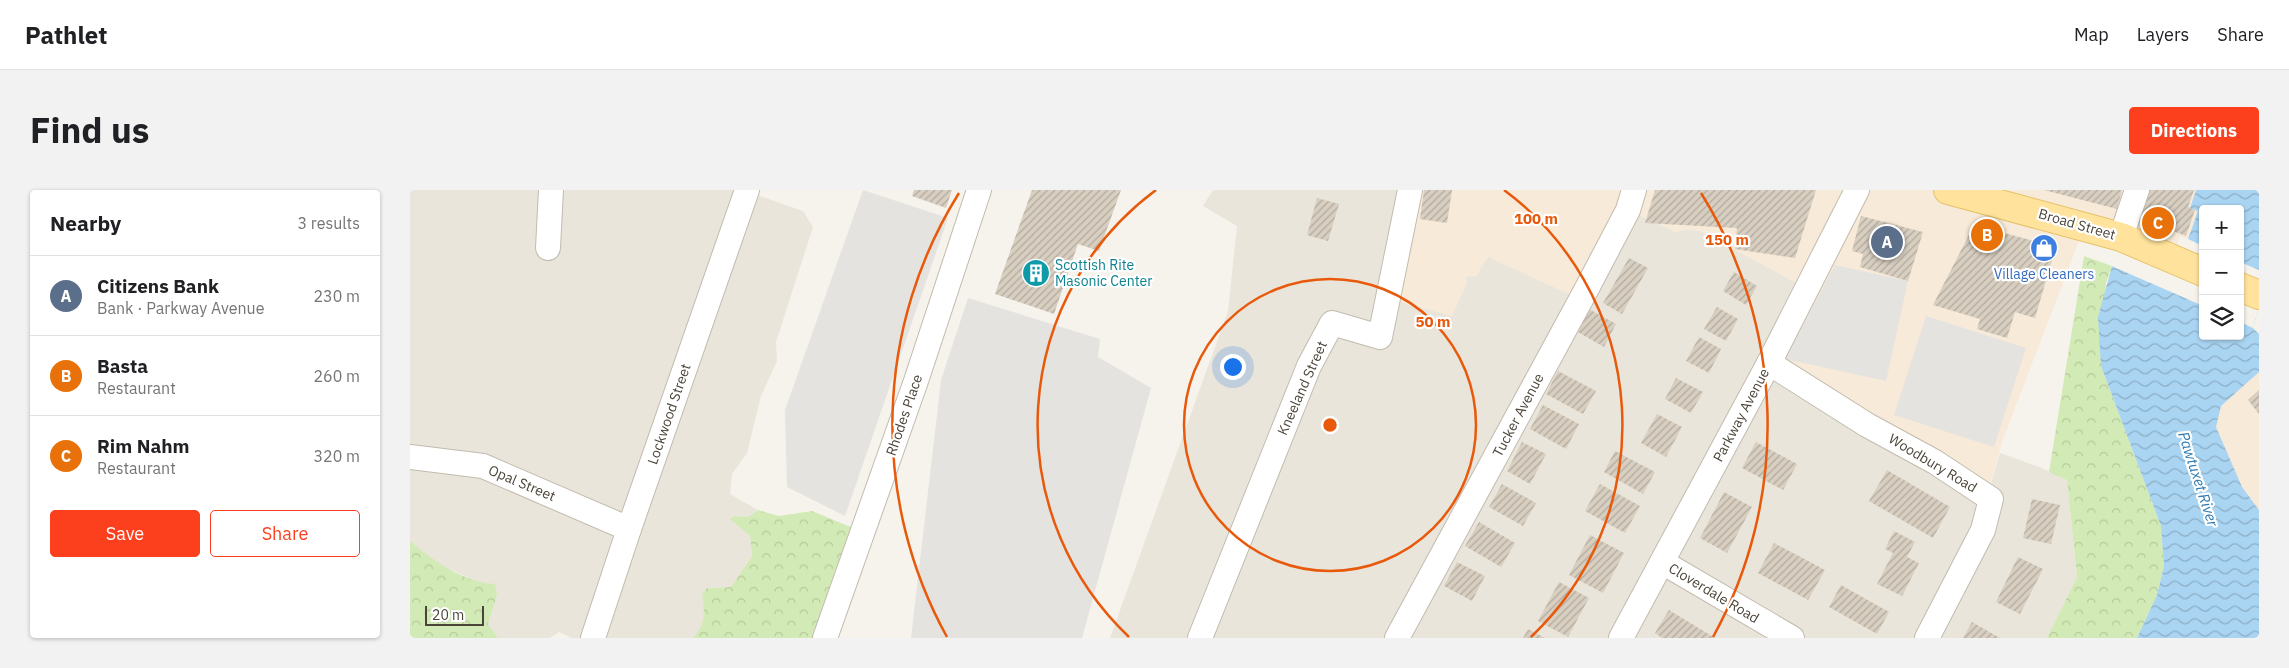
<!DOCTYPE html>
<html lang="en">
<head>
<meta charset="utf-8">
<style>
	:root { --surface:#fff; --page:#f2f2f2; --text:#202124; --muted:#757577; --line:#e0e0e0; --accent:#fc3f1d }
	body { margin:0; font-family:"IBM Plex Sans",sans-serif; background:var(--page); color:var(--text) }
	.controls { position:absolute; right:15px; top:15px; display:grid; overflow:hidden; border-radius:5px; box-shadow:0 1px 4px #0004 }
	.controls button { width:45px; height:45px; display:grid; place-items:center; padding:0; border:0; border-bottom:1px solid var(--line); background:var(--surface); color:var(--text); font:25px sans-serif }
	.scale { position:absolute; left:15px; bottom:12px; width:59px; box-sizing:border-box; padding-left:5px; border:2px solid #4b4439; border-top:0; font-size:14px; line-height:18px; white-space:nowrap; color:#4b4439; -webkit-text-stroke:4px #fff; paint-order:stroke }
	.you { position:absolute; left:822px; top:176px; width:18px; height:18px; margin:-12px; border:4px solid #fff; border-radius:50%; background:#1a73e8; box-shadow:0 0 0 8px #1a73e833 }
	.badge { display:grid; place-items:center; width:32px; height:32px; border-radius:50%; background:var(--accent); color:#fff; font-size:16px; font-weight:700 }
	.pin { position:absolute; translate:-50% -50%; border:2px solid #fff; box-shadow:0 1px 5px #0006 }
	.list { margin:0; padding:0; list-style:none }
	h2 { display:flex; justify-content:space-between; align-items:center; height:65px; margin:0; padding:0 20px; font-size:21px }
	h2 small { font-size:16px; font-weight:400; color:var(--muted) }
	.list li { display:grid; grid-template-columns:32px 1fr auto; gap:15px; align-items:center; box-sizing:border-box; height:80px; padding:0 20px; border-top:1px solid var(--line) }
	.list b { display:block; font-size:19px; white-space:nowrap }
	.list p { margin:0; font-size:16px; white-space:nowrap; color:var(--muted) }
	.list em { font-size:16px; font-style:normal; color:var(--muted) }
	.actions { display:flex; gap:10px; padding:15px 20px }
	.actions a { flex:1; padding:11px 0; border:1px solid var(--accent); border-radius:5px; text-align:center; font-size:18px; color:var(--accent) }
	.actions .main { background:var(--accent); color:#fff }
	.icon { flex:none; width:28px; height:28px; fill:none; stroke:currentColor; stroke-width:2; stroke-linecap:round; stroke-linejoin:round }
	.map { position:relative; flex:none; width:1849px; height:448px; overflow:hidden; border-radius:5px }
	header { display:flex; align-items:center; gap:30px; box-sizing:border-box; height:70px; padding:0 25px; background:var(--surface); border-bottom:1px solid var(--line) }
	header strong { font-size:24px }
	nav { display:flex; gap:28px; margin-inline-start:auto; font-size:18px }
	.intro { display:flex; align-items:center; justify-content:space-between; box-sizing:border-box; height:120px; padding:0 30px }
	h1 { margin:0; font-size:35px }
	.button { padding:12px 22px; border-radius:5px; background:var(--accent); color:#fff; font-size:18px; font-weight:700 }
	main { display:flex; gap:30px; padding:0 30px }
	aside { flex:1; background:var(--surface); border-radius:5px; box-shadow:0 1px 4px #0004 }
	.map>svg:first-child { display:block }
	.residential { fill:#eae5da }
	.commercial { fill:#f7ead8 }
	.forest { fill:url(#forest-crowns) }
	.parking { fill:#e5e3e0 }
	.water { fill:url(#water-waves); fill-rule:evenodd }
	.pier { fill:#f6f3ec }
	.building { fill:url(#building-hatch) }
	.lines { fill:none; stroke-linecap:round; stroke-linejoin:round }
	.minor-casing { stroke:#c2bbae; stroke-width:26 }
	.major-casing { stroke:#e6c16a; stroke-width:30 }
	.minor { stroke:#fff; stroke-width:24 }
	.major { stroke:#ffe39c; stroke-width:28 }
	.ring { fill:none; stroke:#e8590c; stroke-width:2.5 }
	.labels { text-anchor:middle; stroke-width:4.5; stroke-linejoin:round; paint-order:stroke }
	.street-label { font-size:14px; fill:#4b4439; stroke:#fff }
	.culture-label { font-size:14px; fill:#0d838f; stroke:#fff; text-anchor:start }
	.shop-label { font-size:14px; fill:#366cbe; stroke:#fff }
	.water-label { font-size:15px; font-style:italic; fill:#2e7ab2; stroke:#fff }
	.centre { fill:#e8590c; stroke:#fff; stroke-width:2.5 }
	.ring-label { font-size:15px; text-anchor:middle; font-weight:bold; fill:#e8590c; stroke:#fff; stroke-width:4.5; stroke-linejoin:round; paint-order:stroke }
</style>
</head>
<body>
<header>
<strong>Pathlet</strong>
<nav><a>Map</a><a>Layers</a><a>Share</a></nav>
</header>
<div class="intro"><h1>Find us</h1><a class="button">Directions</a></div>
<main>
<aside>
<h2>Nearby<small>3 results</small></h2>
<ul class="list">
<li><span class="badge" style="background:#5c6f8a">A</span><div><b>Citizens Bank</b><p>Bank · Parkway Avenue</p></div><em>230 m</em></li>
<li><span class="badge" style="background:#e8710a">B</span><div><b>Basta</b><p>Restaurant</p></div><em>260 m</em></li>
<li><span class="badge" style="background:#e8710a">C</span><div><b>Rim Nahm</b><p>Restaurant</p></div><em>320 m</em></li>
</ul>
<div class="actions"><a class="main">Save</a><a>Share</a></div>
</aside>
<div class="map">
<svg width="1849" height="448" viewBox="0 0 1849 448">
	<defs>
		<pattern id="forest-crowns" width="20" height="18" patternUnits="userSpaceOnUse" patternTransform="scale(1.25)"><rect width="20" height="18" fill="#d2eab5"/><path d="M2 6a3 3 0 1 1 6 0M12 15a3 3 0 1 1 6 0" fill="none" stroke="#b6ca9c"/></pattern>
		<pattern id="water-waves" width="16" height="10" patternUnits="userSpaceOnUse" patternTransform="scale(1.25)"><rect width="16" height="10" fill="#a9d4f2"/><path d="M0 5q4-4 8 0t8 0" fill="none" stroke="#8caec5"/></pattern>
		<pattern id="building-hatch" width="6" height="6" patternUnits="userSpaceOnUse" patternTransform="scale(1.25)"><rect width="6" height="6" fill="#d8cfc1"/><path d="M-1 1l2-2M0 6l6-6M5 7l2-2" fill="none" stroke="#b1aa9e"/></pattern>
	</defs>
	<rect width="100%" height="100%" fill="#f6f3ec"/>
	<g class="residential">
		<path d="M0 0H344V4L393 21 403 37 366 152 367 171 351 206 337 263 322 284 320 304 348 320 338 327 325 326 340 346 342 366 321 397 297 398 296 424 288 444 283 448H162L149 442 140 448H88L78 434 87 405 70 393 24 372 0 351Z"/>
		<path d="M803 0H1004L1056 86H1066L1078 67 1217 19 1265 42 1280 39 1291 41 1394 97 1579 301 1590 263 1632 278 1657 290 1667 387 1637 448H700L818 121 827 36 793 16Z"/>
	</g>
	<g class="commercial">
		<path d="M1004 0H1786L1780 17 1788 20 1778 49 1770 46 1767 56 1727 39 1674 38 1592 252 1579 301 1358 173 1394 97 1291 41 1280 39 1265 42 1217 19 1167 108 1078 67 1066 86 1056 87 1057 93 1042 126 990 112 987 107Z"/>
		<path d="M1849 182V320L1832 297 1805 237 1811 216Z"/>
	</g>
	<g class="forest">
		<path d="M1674 66 1702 76 1696 93 1691 176 1751 336 1754 376 1747 405 1727 448H1637L1667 387 1657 290 1639 282Z"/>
		<path d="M348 320 369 326 402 321 455 343 422 448H283C296 435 295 420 292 404L297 398 321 397 342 366 340 346 320 329 325 326 338 327Z"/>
		<path d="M0 351C24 371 53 392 85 394L87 405 78 434 88 448H0Z"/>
	</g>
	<g class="parking">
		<path d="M453 0 538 28 435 326 377 297 375 220Z"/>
		<path d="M1425 75 1498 91 1476 191 1375 169Z"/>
		<path d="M558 108 690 149 688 167 741 198 672 448H501L531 190Z"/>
		<path d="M1516 126 1616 158 1584 257 1484 225Z"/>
	</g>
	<path class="water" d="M1786 0H1849V117L1843 138 1849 144V182L1811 216 1806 237 1832 297 1849 320V448H1727L1747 405 1754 376 1751 336 1691 176 1688 127 1702 76 1741 93 1778 49 1788 21 1780 18ZM1793 19H1830V146H1793Z"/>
	<g class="pier">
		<path d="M1776 48 1793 56V116L1702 76 1703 74 1741 90Z"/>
		<path d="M1830 72 1849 80V117L1843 138 1830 132Z"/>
	</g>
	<g class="building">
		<path d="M504 0H542L536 18 502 6Z"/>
		<path d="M622 0H711L689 61 668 54 644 124 585 104Z"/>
		<path d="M1014 0H1042L1037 33 1010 29Z"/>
		<path d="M1245 0H1406L1385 68 1325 59 1327 38 1235 33Z"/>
		<path d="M1634 0H1712L1707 19Z"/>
		<path d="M1735 0H1784L1778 17 1785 20 1776 46 1726 27Z"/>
		<path d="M907 8 929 14 918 51 897 45Z"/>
		<path d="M1451 26 1513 42 1498 91 1450 77 1453 64 1442 61Z"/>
		<path d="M1564 35 1646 57 1625 128 1605 122 1597 148 1567 139 1570 129 1523 115Z"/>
		<path d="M1219 68 1238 78 1212 124 1193 113Z"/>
		<path d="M1324 82 1347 96 1336 115 1313 101Z"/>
		<path d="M1307 117 1328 129 1316 151 1294 139Z"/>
		<path d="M1179 119 1206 134 1194 157 1166 141Z"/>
		<path d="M1289 147 1311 159 1299 183 1276 171Z"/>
		<path d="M1148 181 1186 201 1173 224 1136 204Z"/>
		<path d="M1266 188 1293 202 1281 223 1255 209Z"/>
		<path d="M1849 200V224L1838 210Z"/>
		<path d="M1133 215 1169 234 1156 259 1120 239Z"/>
		<path d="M1247 224 1272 237 1256 267 1231 253Z"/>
		<path d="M1112 252 1136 264 1120 294 1097 281Z"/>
		<path d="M1346 252 1387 274 1373 300 1332 278Z"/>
		<path d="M1205 261 1245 282 1233 304 1194 282Z"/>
		<path d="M1477 280 1540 317 1523 348 1459 311Z"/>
		<path d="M1092 294 1126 313 1113 336 1079 317Z"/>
		<path d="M1190 294 1230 316 1215 343 1175 321Z"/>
		<path d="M1314 302 1342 317 1317 363 1290 348Z"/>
		<path d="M1622 309 1650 315 1641 354 1613 348Z"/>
		<path d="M1069 332 1105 353 1091 377 1055 356Z"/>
		<path d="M1484 341 1505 352 1497 367 1509 373 1492 406 1467 394 1483 363 1475 359Z"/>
		<path d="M1180 345 1214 363 1193 403 1159 385Z"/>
		<path d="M1364 353 1415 380 1398 410 1348 383Z"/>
		<path d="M1608 367 1633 379 1610 424 1586 412Z"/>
		<path d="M1047 372 1075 386 1062 411 1034 396Z"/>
		<path d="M1149 392 1179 408 1158 447 1128 431Z"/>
		<path d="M1431 395 1479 422 1467 444 1419 417Z"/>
		<path d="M1259 420 1305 448H1252L1245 443Z"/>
		<path d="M1562 432 1590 448H1553Z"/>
		<path d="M1118 439 1135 448H1113Z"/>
	</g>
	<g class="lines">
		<g class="minor-casing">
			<g id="minor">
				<path d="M1711 47 1727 0"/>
				<path d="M138 58 141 0"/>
				<path d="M1359 173 1457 235 1525 272 1581 309 1573 340 1517 448"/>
				<path d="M0 267 73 276 219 339"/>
				<path d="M1252 372 1382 448"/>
				<path d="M183 448 219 339 337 0"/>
				<path d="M415 448 506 191 569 0"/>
				<path d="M790 448 899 176 922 133 970 147 1000 0"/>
				<path d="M987 448 1175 102 1218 20 1224 0"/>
				<path d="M1211 448 1359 173 1447 0"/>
			</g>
		</g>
		<g class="major-casing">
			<g id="major">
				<path d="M1538 0 1711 47 1793 82"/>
				<path d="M1830 97 1849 105"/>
			</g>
		</g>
		<use href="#minor" class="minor"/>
		<use href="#major" class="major"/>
	</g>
	<g class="ring">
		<circle cx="920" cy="235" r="146"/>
		<path d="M719 447A292 292 0 0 1 746 0M1094 0A292 292 0 0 1 1121 447"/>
		<path d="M537 447A438 438 0 0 1 549 3M1291 3A438 438 0 0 1 1303 447"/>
	</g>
	<defs>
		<g id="shop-disc" transform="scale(1.4375)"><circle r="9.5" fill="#3f7fe0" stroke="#fff"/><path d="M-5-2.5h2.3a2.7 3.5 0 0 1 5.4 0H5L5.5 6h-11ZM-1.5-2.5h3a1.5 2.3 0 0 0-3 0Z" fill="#fff"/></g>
		<g id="building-disc" transform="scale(1.4375)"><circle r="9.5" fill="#0f9aa8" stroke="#fff"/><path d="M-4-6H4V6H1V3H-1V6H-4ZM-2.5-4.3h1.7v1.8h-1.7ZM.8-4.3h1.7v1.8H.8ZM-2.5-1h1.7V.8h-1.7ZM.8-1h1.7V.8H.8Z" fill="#fff"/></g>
	</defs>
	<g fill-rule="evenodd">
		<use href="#shop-disc" x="1634" y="58"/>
		<use href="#building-disc" x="626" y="83"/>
	</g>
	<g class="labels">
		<g class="street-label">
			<text transform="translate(1667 34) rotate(16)" y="5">Broad Street</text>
			<text transform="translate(892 198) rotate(-66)" y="5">Kneeland Street</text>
			<text transform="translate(259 224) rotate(-71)" y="5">Lockwood Street</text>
			<text transform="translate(494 225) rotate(-71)" y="5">Rhodes Place</text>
			<text transform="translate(1108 225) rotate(-62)" y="5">Tucker Avenue</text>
			<text transform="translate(1331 225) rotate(-62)" y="5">Parkway Avenue</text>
			<text transform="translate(1523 273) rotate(31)" y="5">Woodbury Road</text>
			<text transform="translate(112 293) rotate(23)" y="5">Opal Street</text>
			<text transform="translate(1304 403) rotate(31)" y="5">Cloverdale Road</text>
		</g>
		<g class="culture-label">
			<text x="645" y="80">Scottish Rite<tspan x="645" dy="16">Masonic Center</tspan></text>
		</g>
		<g class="shop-label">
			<text x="1634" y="89">Village Cleaners</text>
		</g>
		<g class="water-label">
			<text transform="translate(1788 289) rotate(72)" y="5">Pawtuxet River</text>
		</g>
	</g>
	<circle cx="920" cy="235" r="8" class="centre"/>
	<g class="ring-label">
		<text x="1126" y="34">100 m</text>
		<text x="1317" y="55">150 m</text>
		<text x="1023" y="137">50 m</text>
	</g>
</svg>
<div class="controls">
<button>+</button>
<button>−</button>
<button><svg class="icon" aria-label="layers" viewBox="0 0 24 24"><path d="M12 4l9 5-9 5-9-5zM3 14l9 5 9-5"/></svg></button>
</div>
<div class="scale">20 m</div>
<div class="you"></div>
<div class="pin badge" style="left:1477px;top:52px;background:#5c6f8a">A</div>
<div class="pin badge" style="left:1577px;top:45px;background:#e8710a">B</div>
<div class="pin badge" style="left:1748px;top:33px;background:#e8710a">C</div>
</div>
</main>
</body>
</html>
